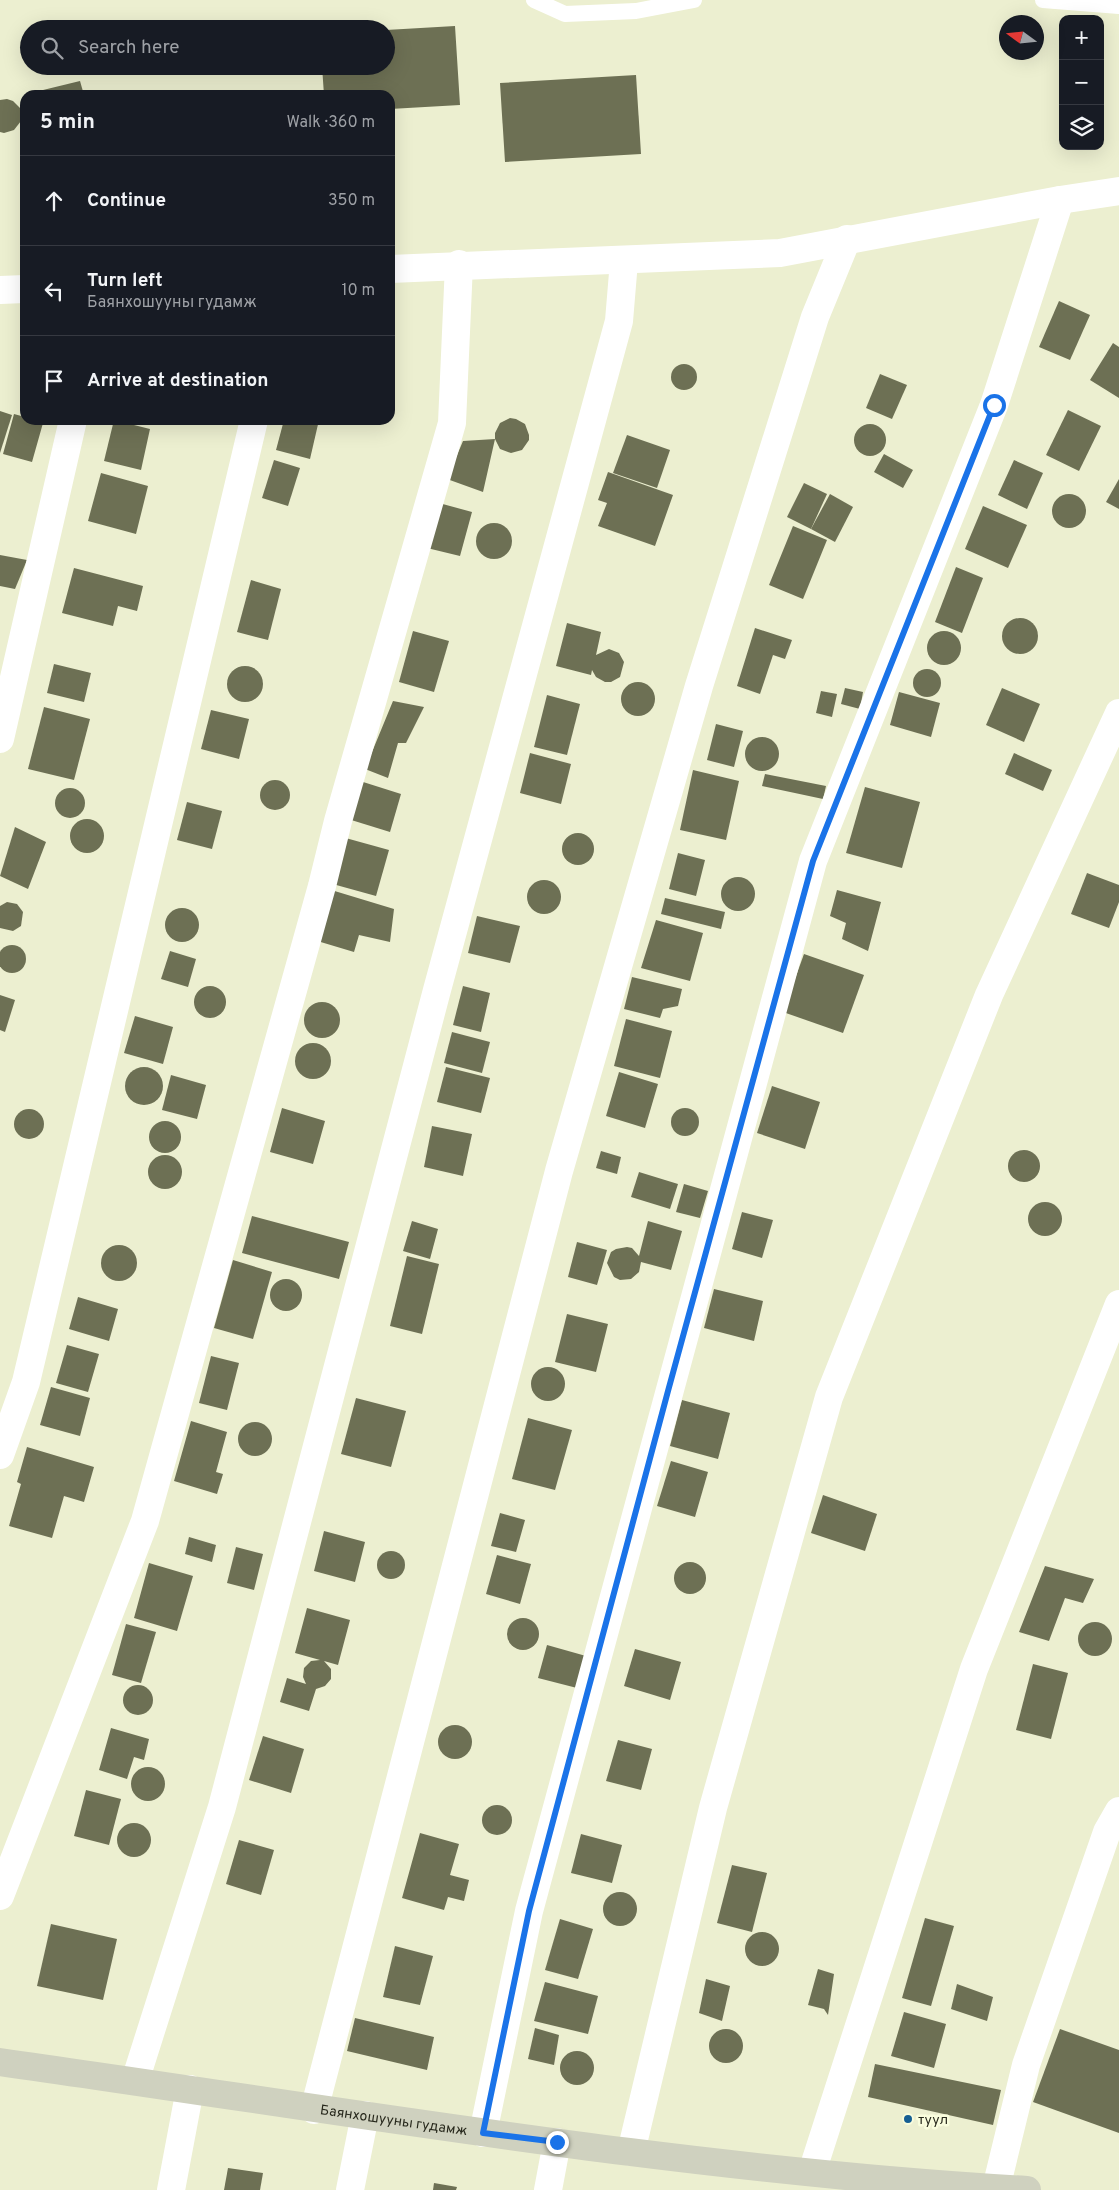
<!DOCTYPE html>
<html lang="en">
<head>
<meta charset="utf-8">
<style>
	:root { --surface:#171b24; --page:#242831; --text:#f1f3f6; --muted:#9ea1a6; --line:#363941 }
	body { margin:0; font-family:Overpass,sans-serif; background:var(--page); color:var(--text) }
	.controls { position:absolute; right:15px; top:15px; display:grid; overflow:hidden; border-radius:10px; box-shadow:0 5px 20px #0002 }
	.controls button { width:45px; height:45px; display:grid; place-items:center; padding:0; border:0; border-bottom:1px solid var(--line); background:var(--surface); color:var(--text); font:25px sans-serif }
	.compass { position:absolute; left:999px; top:15px; width:45px; height:45px; border-radius:50%; background:var(--surface); box-shadow:0 5px 20px #0002; rotate:285deg }
	.stop { position:absolute; width:15px; height:15px; margin:-11px; border:4px solid #1a73e8; border-radius:50%; background:#fff }
	.stop.end { background:#1a73e8; border-color:#fff; box-shadow:0 1px 5px #0008 }
	.list { margin:0; padding:0; list-style:none }
	h2 { display:flex; justify-content:space-between; align-items:center; height:65px; margin:0; padding:0 20px; font-size:21px }
	h2 small { font-size:16px; font-weight:400; color:var(--muted) }
	.list li { display:grid; grid-template-columns:32px 1fr auto; gap:15px; align-items:center; box-sizing:border-box; height:90px; padding:0 20px; border-top:1px solid var(--line) }
	.list b { display:block; font-size:19px; white-space:nowrap }
	.list p { margin:0; font-size:16px; white-space:nowrap; color:var(--muted) }
	.list em { font-size:16px; font-style:normal; color:var(--muted) }
	.icon { flex:none; width:28px; height:28px; fill:none; stroke:currentColor; stroke-width:2; stroke-linecap:round; stroke-linejoin:round }
	.map { position:relative; flex:none; width:1119px; height:2190px; overflow:hidden }
	.search { position:absolute; background:var(--surface); box-shadow:0 5px 20px #0002; left:20px; top:20px; width:375px; height:55px; display:flex; align-items:center; gap:12px; box-sizing:border-box; padding:0 18px; border-radius:28px; color:var(--muted); font-size:19px }
	.panel { position:absolute; background:var(--surface); box-shadow:0 5px 20px #0002; left:20px; top:90px; width:375px; height:335px; border-radius:15px }
	.map>svg:first-child { display:block }
	.building { fill:#6d7054 }
	.lines { fill:none; stroke-linecap:round; stroke-linejoin:round }
	.service { stroke:#fff; stroke-width:16 }
	.minor { stroke:#fff; stroke-width:28 }
	.secondary { stroke:#cfd1bf; stroke-width:28 }
	.route { stroke:#1a73e8; stroke-width:6 }
	.poi-dot { fill:#165f93; stroke:#f9fddd; stroke-width:2 }
	.labels { text-anchor:middle; stroke-width:5; stroke-linejoin:round; paint-order:stroke }
	.poi-label { font-size:14px; fill:#28291d; stroke:#f9fddd; text-anchor:start }
	.street-label { font-size:14px; fill:#28291d; stroke:#f9fddd }
</style>
</head>
<body>
<div class="map">
<svg width="1119" height="2190" viewBox="0 0 1119 2190">
	<rect width="100%" height="100%" fill="#ecefd0"/>
	<g class="building">
		<path d="M455 26 460 105 390 109V95H324L322 66H386V30Z"/>
		<path d="M636 75 641 154 505 162 500 83Z"/>
		<path d="M80 81 84 95H45L43 90Z"/>
		<path d="M7 99 13 101 21 109V121L14 130 4 133 0 132V100Z"/>
		<path d="M1059 301 1090 315 1070 360 1039 347Z"/>
		<path d="M1113 343 1119 347V398L1090 380Z"/>
		<circle cx="684" cy="377" r="13"/>
		<path d="M880 374 907 385 892 419 866 408Z"/>
		<path d="M1068 410 1101 426 1079 471 1046 455Z"/>
		<path d="M0 411 12 415 0 453Z"/>
		<path d="M14 414 25 417V420L43 423 32 462 3 454Z"/>
		<path d="M510 418 516 419 525 424 529 435V440L522 450 511 453 500 449 495 439 483 492 447 479 463 441 495 439V433L500 423Z"/>
		<path d="M114 420 150 429 141 470 104 461Z"/>
		<path d="M284 420H319L310 459 276 450Z"/>
		<circle cx="870" cy="440" r="16"/>
		<path d="M627 435 670 450 657 488 613 473Z"/>
		<path d="M884 454 913 470 903 488 874 472Z"/>
		<path d="M274 460 300 468 288 506 262 498Z"/>
		<path d="M1014 460 1043 473 1027 509 998 495Z"/>
		<path d="M608 472 673 495 655 546 598 526 607 503 598 500Z"/>
		<path d="M101 473 148 486 136 534 88 521Z"/>
		<path d="M1119 479V509L1106 502Z"/>
		<path d="M804 483 827 494 811 529 787 517Z"/>
		<path d="M830 494 853 507 835 542 811 529Z"/>
		<circle cx="1069" cy="511" r="17"/>
		<path d="M439 503 472 512 460 556 427 548Z"/>
		<path d="M983 506 1027 525 1008 568 965 549Z"/>
		<circle cx="494" cy="541" r="18"/>
		<path d="M793 526 827 540 803 599 769 585Z"/>
		<path d="M0 555 27 560 15 589 0 586Z"/>
		<path d="M956 567 983 578 962 633 935 622Z"/>
		<path d="M74 568 143 586 137 611 118 606 113 626 62 613Z"/>
		<path d="M251 580 281 589 268 640 237 632Z"/>
		<circle cx="1020" cy="636" r="18"/>
		<path d="M567 623 601 632 596 655 609 649 619 653 624 662 620 677 611 682H605L596 677 592 670 591 675 556 666Z"/>
		<path d="M755 628 792 640 785 659 773 655 760 694 737 686Z"/>
		<path d="M413 631 449 641 434 692 399 682Z"/>
		<circle cx="944" cy="648" r="17"/>
		<path d="M54 664 91 673 84 702 47 693Z"/>
		<circle cx="245" cy="684" r="18"/>
		<circle cx="927" cy="683" r="14"/>
		<circle cx="638" cy="699" r="17"/>
		<path d="M845 688 863 692 860 709 841 704Z"/>
		<path d="M1002 688 1040 704 1024 742 986 725Z"/>
		<path d="M821 691 837 694 832 717 816 713Z"/>
		<path d="M899 692 940 703 931 737 890 725Z"/>
		<path d="M547 695 580 704 567 755 534 747Z"/>
		<path d="M393 701 424 707 406 743H398L388 778 365 769Z"/>
		<path d="M44 707 90 719 74 780 28 769Z"/>
		<path d="M211 710 249 719 239 759 201 749Z"/>
		<path d="M716 724 743 731 734 767 707 760Z"/>
		<circle cx="762" cy="754" r="17"/>
		<path d="M530 753 571 764 561 804 520 793Z"/>
		<path d="M1014 753 1052 770 1043 791 1005 774Z"/>
		<path d="M693 770 739 781 726 840 680 830Z"/>
		<path d="M765 774 826 786 823 799 762 786Z"/>
		<circle cx="275" cy="795" r="15"/>
		<path d="M360 781 401 794 390 832 348 819Z"/>
		<path d="M865 787 920 802 902 868 846 853Z"/>
		<circle cx="70" cy="803" r="15"/>
		<path d="M187 802 222 811 212 849 177 840Z"/>
		<circle cx="87" cy="836" r="17"/>
		<path d="M15 827 46 842 28 889 0 876Z"/>
		<circle cx="578" cy="849" r="16"/>
		<path d="M342 837 389 850 376 896 329 883Z"/>
		<path d="M678 853 705 860 696 896 669 889Z"/>
		<path d="M1087 873 1119 885V902L1109 928 1071 914Z"/>
		<circle cx="738" cy="894" r="17"/>
		<circle cx="544" cy="897" r="17"/>
		<path d="M328 889 394 909 390 942 359 935 354 952 314 940Z"/>
		<path d="M837 890 881 902 868 951 842 939 846 923 830 916Z"/>
		<path d="M665 898 725 912 721 929 661 914Z"/>
		<path d="M7 902 17 904 23 912 21 926 13 931 0 928V906Z"/>
		<circle cx="182" cy="925" r="17"/>
		<path d="M477 916 520 926 510 963 468 953Z"/>
		<path d="M656 920 703 933 690 981 641 968Z"/>
		<circle cx="12" cy="959" r="14"/>
		<path d="M170 951 196 959 188 987 161 979Z"/>
		<path d="M804 954 864 975 843 1033 783 1012Z"/>
		<path d="M632 977 682 989 678 1006 663 1009 660 1018 624 1009Z"/>
		<circle cx="210" cy="1002" r="16"/>
		<path d="M463 986 490 993 481 1032 453 1025Z"/>
		<path d="M0 995 15 1000 5 1032 0 1030Z"/>
		<circle cx="322" cy="1020" r="18"/>
		<path d="M135 1016 173 1027 163 1064 124 1053Z"/>
		<path d="M626 1019 672 1031 660 1078 614 1066Z"/>
		<path d="M452 1032 490 1042 482 1073 444 1063Z"/>
		<circle cx="313" cy="1061" r="18"/>
		<path d="M446 1067 490 1078 481 1113 437 1102Z"/>
		<circle cx="144" cy="1086" r="19"/>
		<path d="M619 1072 658 1084 645 1128 606 1116Z"/>
		<path d="M171 1075 206 1085 197 1119 162 1110Z"/>
		<path d="M772 1086 820 1102 805 1149 757 1133Z"/>
		<path d="M282 1108 325 1121 313 1164 270 1152Z"/>
		<circle cx="685" cy="1122" r="14"/>
		<circle cx="29" cy="1124" r="15"/>
		<circle cx="165" cy="1137" r="16"/>
		<path d="M432 1126 472 1134 463 1176 424 1167Z"/>
		<circle cx="1024" cy="1166" r="16"/>
		<path d="M601 1151 621 1157 617 1174 596 1168Z"/>
		<circle cx="165" cy="1172" r="17"/>
		<path d="M639 1172 678 1184 670 1209 631 1197Z"/>
		<path d="M684 1184 708 1191 700 1218 676 1212Z"/>
		<circle cx="1045" cy="1219" r="17"/>
		<path d="M742 1212 773 1220 762 1258 732 1249Z"/>
		<path d="M252 1216 349 1242 339 1279 242 1253Z"/>
		<path d="M412 1221 438 1229 430 1259 403 1251Z"/>
		<path d="M648 1221 682 1231 671 1270 641 1262 639 1272 631 1279 620 1280 614 1277 607 1263 611 1252 616 1249 627 1247 632 1248 639 1256Z"/>
		<path d="M577 1242 607 1250 597 1285 568 1277Z"/>
		<circle cx="119" cy="1263" r="18"/>
		<path d="M407 1256 439 1264 422 1334 390 1326Z"/>
		<path d="M233 1260 272 1272 253 1339 214 1328Z"/>
		<circle cx="286" cy="1295" r="16"/>
		<path d="M714 1289 763 1301 754 1341 704 1328Z"/>
		<path d="M78 1297 118 1309 109 1341 69 1329Z"/>
		<path d="M567 1314 608 1324 596 1372 555 1362Z"/>
		<path d="M67 1345 99 1354 88 1392 56 1383Z"/>
		<path d="M211 1356 239 1363 227 1410 199 1403Z"/>
		<circle cx="548" cy="1384" r="17"/>
		<path d="M51 1387 90 1398 80 1436 40 1425Z"/>
		<path d="M356 1398 406 1411 391 1467 341 1454Z"/>
		<path d="M682 1400 730 1413 718 1459 670 1446Z"/>
		<path d="M528 1418 572 1430 555 1490 512 1479Z"/>
		<path d="M191 1421 227 1432 216 1472 223 1474 217 1494 174 1481Z"/>
		<circle cx="255" cy="1439" r="17"/>
		<path d="M27 1447 94 1467 84 1502 64 1496 52 1538 9 1526 21 1484 17 1482Z"/>
		<path d="M671 1461 708 1472 695 1517 657 1506Z"/>
		<path d="M823 1495 877 1514 865 1551 811 1533Z"/>
		<path d="M500 1513 525 1520 516 1552 491 1546Z"/>
		<path d="M324 1531 365 1542 355 1582 314 1571Z"/>
		<path d="M189 1537 216 1545 212 1562 185 1554Z"/>
		<path d="M236 1547 263 1554 254 1590 227 1583Z"/>
		<circle cx="391" cy="1565" r="14"/>
		<path d="M497 1555 531 1564 520 1604 486 1594Z"/>
		<circle cx="690" cy="1578" r="16"/>
		<path d="M149 1563 193 1576 177 1631 134 1618Z"/>
		<path d="M1045 1566 1094 1579 1083 1603 1065 1598 1049 1641 1019 1632Z"/>
		<path d="M307 1608 350 1620 338 1665 324 1661 331 1669V1679L325 1686 316 1689 309 1711 280 1702 287 1678 306 1684 303 1677 304 1668 311 1661 320 1660 295 1653Z"/>
		<circle cx="523" cy="1634" r="16"/>
		<circle cx="1095" cy="1639" r="17"/>
		<path d="M126 1624 156 1632 141 1683 112 1675Z"/>
		<path d="M547 1645 586 1656 577 1688 538 1678Z"/>
		<path d="M635 1649 681 1662 670 1700 624 1686Z"/>
		<path d="M1033 1664 1068 1673 1051 1739 1016 1730Z"/>
		<circle cx="138" cy="1700" r="15"/>
		<circle cx="455" cy="1742" r="17"/>
		<path d="M111 1728 149 1739 144 1760 134 1757 127 1779 99 1770Z"/>
		<path d="M263 1736 304 1749 291 1793 249 1780Z"/>
		<path d="M618 1740 652 1749 641 1790 606 1781Z"/>
		<circle cx="148" cy="1784" r="17"/>
		<path d="M86 1790 121 1799 109 1845 74 1836Z"/>
		<circle cx="497" cy="1820" r="15"/>
		<circle cx="134" cy="1840" r="17"/>
		<path d="M420 1833 459 1844 450 1875 469 1880 464 1901 448 1897 444 1910 402 1898Z"/>
		<path d="M581 1834 622 1845 612 1883 571 1873Z"/>
		<path d="M239 1840 274 1850 261 1895 226 1884Z"/>
		<path d="M732 1865 767 1873 752 1932 717 1923Z"/>
		<circle cx="620" cy="1909" r="17"/>
		<path d="M925 1918 954 1926 931 2006 902 1998Z"/>
		<path d="M560 1919 593 1929 578 1979 545 1970Z"/>
		<path d="M51 1924 117 1939 103 2000 37 1986Z"/>
		<circle cx="762" cy="1949" r="17"/>
		<path d="M395 1946 433 1956 420 2005 383 1997Z"/>
		<path d="M818 1969 834 1974 828 2015 824 2009 808 2005Z"/>
		<path d="M706 1979 730 1986 722 2021 699 2013Z"/>
		<path d="M545 1982 598 1996 588 2034 534 2021Z"/>
		<path d="M957 1984 993 1997 987 2021 951 2009Z"/>
		<path d="M904 2012 946 2024 934 2068 891 2056Z"/>
		<path d="M355 2018 434 2037 427 2070 347 2051Z"/>
		<path d="M535 2028 559 2035 554 2065 528 2059Z"/>
		<path d="M1060 2029 1119 2050V2133L1033 2102Z"/>
		<circle cx="726" cy="2046" r="17"/>
		<circle cx="577" cy="2068" r="17"/>
		<path d="M875 2064 1001 2090 993 2125 868 2097Z"/>
		<path d="M228 2168 263 2173 260 2190H224Z"/>
		<path d="M434 2183 457 2187 456 2190H433Z"/>
	</g>
	<g class="lines">
		<g class="service">
			<path d="M534 0 565 14 636 11 694 0"/>
			<path d="M1043 0 1119 6"/>
		</g>
		<g class="minor">
			<path d="M390 269 780 253 1060 200 1119 191"/>
			<path d="M0 290 25 289"/>
			<path d="M0 739 73 420"/>
			<path d="M0 1455 26 1382 254 420"/>
			<path d="M0 1896 145 1521 322 886 338 821 452 423 459 264"/>
			<path d="M135 2081 222 1807 437 990 619 321 624 261"/>
			<path d="M314 2110 559 1171 699 686 815 317 847 239"/>
			<path d="M483 2133 529 1911 813 861 994 405 1060 200"/>
			<path d="M631 2152 713 1808 829 1397 989 995 1119 713"/>
			<path d="M812 2172 974 1669 1119 1304"/>
			<path d="M996 2188 1026 2065 1107 1832 1119 1811"/>
			<path d="M171 2190 190 2089"/>
			<path d="M350 2190 365 2115"/>
			<path d="M548 2190 557 2142"/>
		</g>
		<path class="secondary" id="s1" d="M0 2062C341 2110 682 2170 1027 2190"/>
	</g>
	<g class="lines">
		<path class="route" d="M557 2142 483 2133 529 1911 668 1391 813 861 994 405"/>
	</g>
	<circle class="poi-dot" cx="908" cy="2119" r="5"/>
	<g class="labels">
		<g class="poi-label">
			<text x="918" y="2124">туул</text>
		</g>
		<g class="street-label">
			<text dy="5" stroke="none"><textPath href="#s1" startOffset="398">Баянхошууны гудамж</textPath></text>
		</g>
	</g>
</svg>
<div class="controls">
<button>+</button>
<button>−</button>
<button><svg class="icon" aria-label="layers" viewBox="0 0 24 24"><path d="M12 4l9 5-9 5-9-5zM3 14l9 5 9-5"/></svg></button>
</div>
<svg class="compass" viewBox="-18 -18 36 36"><path d="M0-13l5 13h-10z" fill="#e53935"/><path d="M0 13l5-13h-10z" fill="#9ea1a6"/></svg>
<div class="stop" style="left:994px;top:405px"></div>
<div class="stop end" style="left:557px;top:2142px"></div>
<div class="search"><svg class="icon" aria-label="search" viewBox="0 0 24 24"><circle cx="10" cy="10" r="6"/><path d="M15 15l6 6"/></svg>Search here</div>
<section class="panel">
<h2>5 min<small>Walk · 360 m</small></h2>
<ul class="list">
<li><svg class="icon" aria-label="ahead" viewBox="0 0 24 24"><path d="M12 20V5M6 11l6-6 6 6"/></svg><div><b>Continue</b></div><em>350 m</em></li>
<li><svg class="icon" aria-label="left" viewBox="0 0 24 24"><path d="M17 20v-9H6M10 6l-5 5 5 5"/></svg><div><b>Turn left</b><p>Баянхошууны гудамж</p></div><em>10 m</em></li>
<li><svg class="icon" aria-label="arrive" viewBox="0 0 24 24"><path d="M6 21V4h12l-3 4 3 4H6"/></svg><div><b>Arrive at destination</b></div></li>
</ul>
</section>
</div>
</body>
</html>
